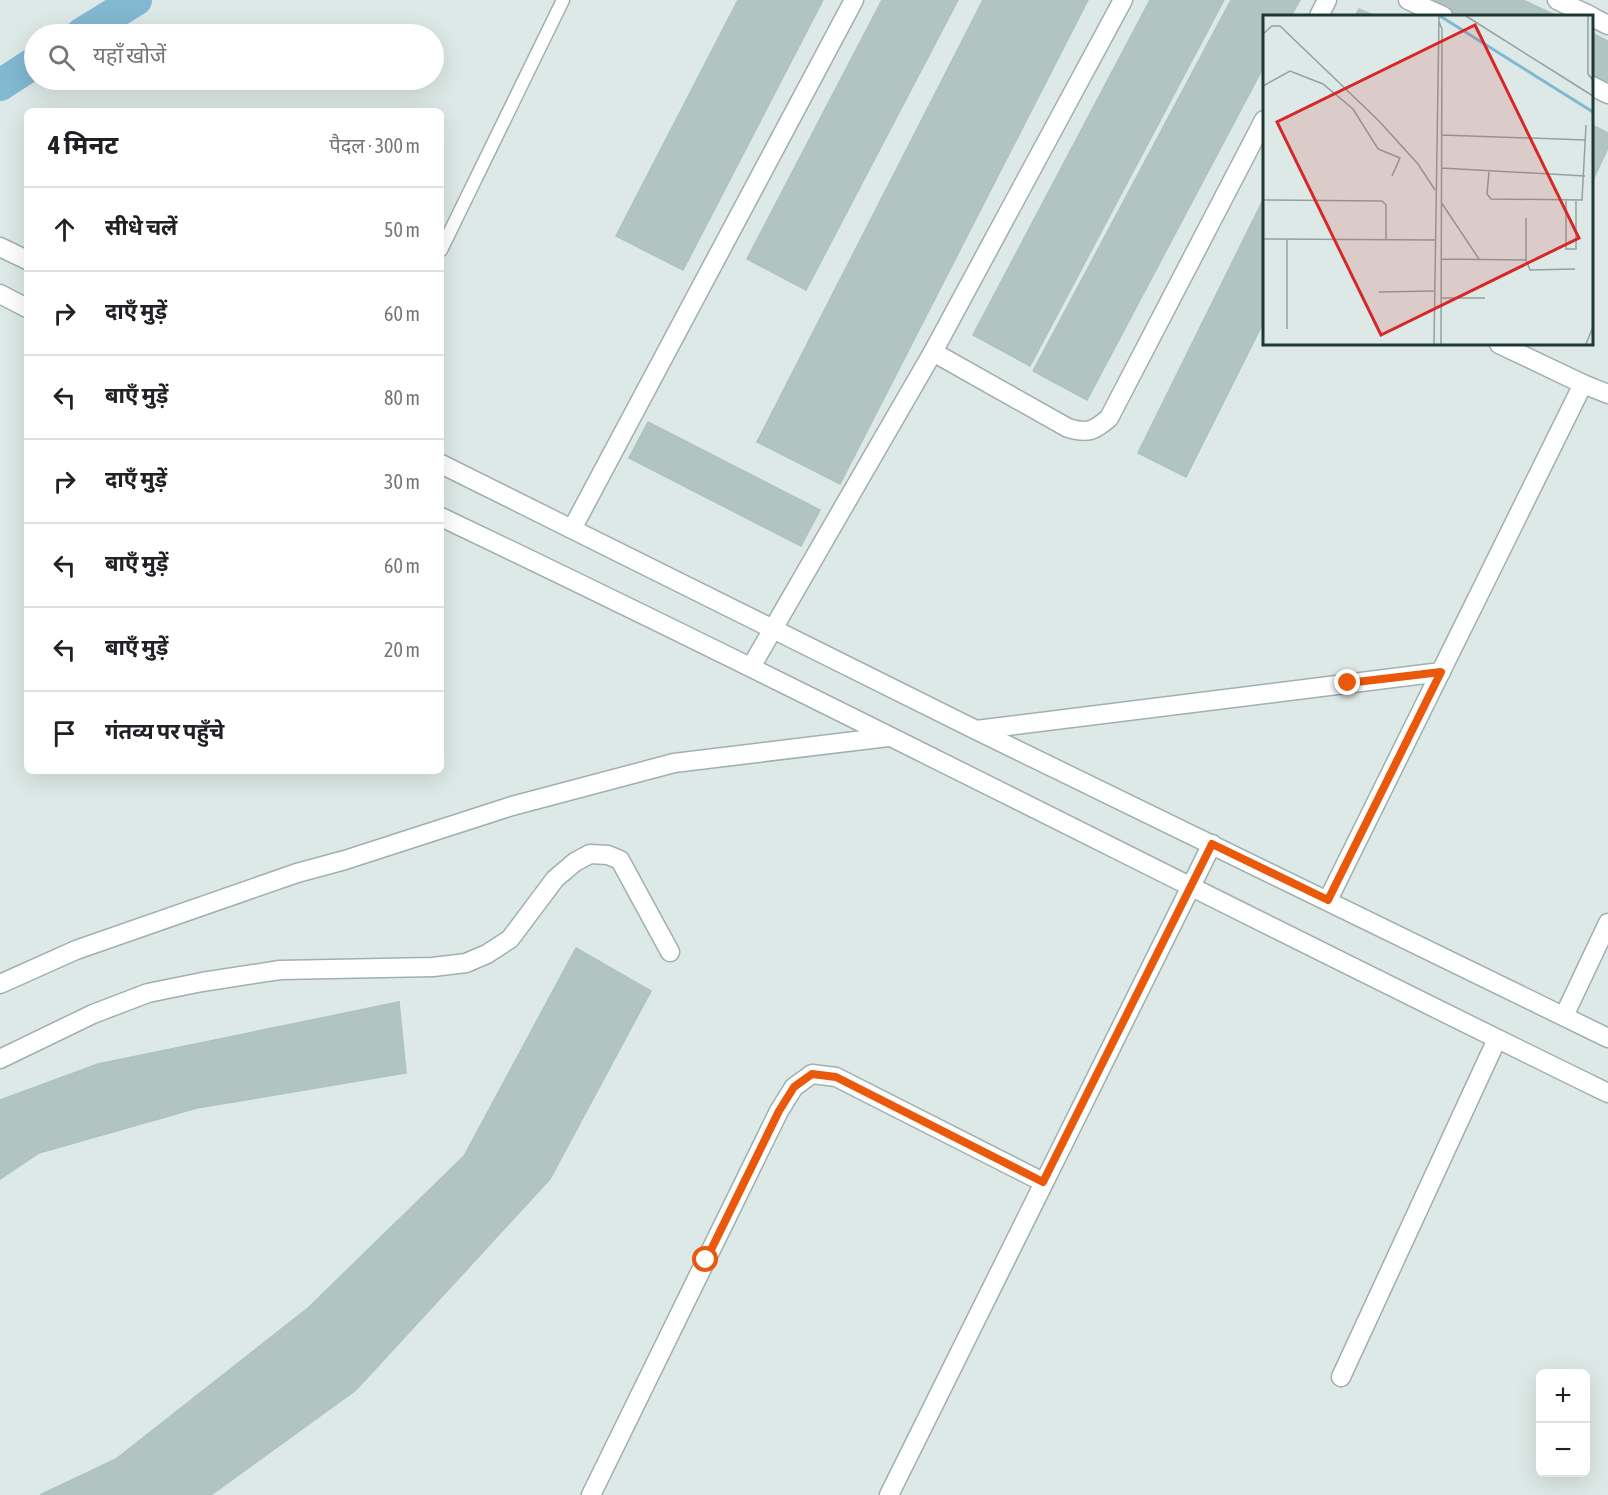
<!DOCTYPE html>
<html lang="hi">
<head>
<meta charset="utf-8">
<style>
	:root { --surface:#fff; --page:#f6f6f6; --text:#202124; --muted:#757577; --line:#e0e0e0 }
	body { margin:0; font-family:"Asap Condensed","Noto Sans Devanagari",sans-serif; background:var(--page); color:var(--text) }
	.controls { position:absolute; right:18px; bottom:18px; display:grid; overflow:hidden; border-radius:9px; box-shadow:0 6px 24px #0002 }
	.controls button { width:54px; height:54px; display:grid; place-items:center; padding:0; border:0; border-bottom:2px solid var(--line); background:var(--surface); color:var(--text); font:30px sans-serif }
	.stop { position:absolute; width:18px; height:18px; margin:-14px; border:4px solid #ea580c; border-radius:50%; background:#fff }
	.stop.end { background:#ea580c; border-color:#fff; box-shadow:0 2px 6px #0008 }
	.list { margin:0; padding:0; list-style:none }
	h2 { display:flex; justify-content:space-between; align-items:center; height:78px; margin:0; padding:0 24px; font-size:26px }
	h2 small { font-size:20px; font-weight:400; color:var(--muted) }
	.list li { display:grid; grid-template-columns:39px 1fr auto; gap:18px; align-items:center; box-sizing:border-box; height:84px; padding:0 24px; border-top:2px solid var(--line) }
	.list b { display:block; font-size:22px; white-space:nowrap }
	.list em { font-size:20px; font-style:normal; color:var(--muted) }
	.icon { flex:none; width:33px; height:33px; fill:none; stroke:currentColor; stroke-width:2; stroke-linecap:round; stroke-linejoin:round }
	.map { position:relative; flex:none; width:1608px; height:1495px; overflow:hidden }
	.search { position:absolute; background:var(--surface); box-shadow:0 6px 24px #0002; left:24px; top:24px; width:420px; height:66px; display:flex; align-items:center; gap:15px; box-sizing:border-box; padding:0 21px; border-radius:33px; color:var(--muted); font-size:22px }
	.panel { position:absolute; background:var(--surface); box-shadow:0 6px 24px #0002; left:24px; top:108px; width:420px; height:666px; border-radius:9px }
	.map>svg:first-child { display:block }
	.lines { fill:none; stroke-linecap:round; stroke-linejoin:round }
	.canal { stroke:#82b8d1; stroke-width:32 }
	.building { fill:#b2c4bf; stroke:#afc3be; stroke-width:1.5 }
	.service-casing { stroke:#a0b0ae; stroke-width:15 }
	.minor-casing { stroke:#a0b0ae; stroke-width:21 }
	.tertiary-casing { stroke:#a0b0ae; stroke-width:21 }
	.service { stroke:#fff; stroke-width:12 }
	.minor { stroke:#fff; stroke-width:18 }
	.tertiary { stroke:#fff; stroke-width:18 }
	.route { stroke:#ea580c; stroke-width:8 }
	.inset-river { fill:none; stroke:#82b8d1; stroke-width:3 }
	.inset-road { fill:none; stroke:#91a2a0; stroke-width:1.5 }
	.view { fill:#d62828; fill-opacity:0.15; stroke:#d62828; stroke-width:3 }
	.inset-edge { fill:none; stroke:#1e3836; stroke-width:3 }
</style>
</head>
<body>
<div class="map">
<svg width="1608" height="1495" viewBox="0 0 1608 1495">
	<rect width="100%" height="100%" fill="#dde9e6"/>
	<g class="lines">
		<g class="canal">
			<path d="M81 34 136 0"/>
			<path d="M0 85 34 63"/>
		</g>
	</g>
	<g class="building">
		<path d="M738 0H823L683 270 616 236Z"/>
		<path d="M882 0H958L806 290 747 259Z"/>
		<path d="M983 0H1088L840 484 757 442Z"/>
		<path d="M1150 0H1224L1030 366 973 335Z"/>
		<path d="M1231 0H1300L1291 16H1264V66L1087 400 1033 371Z"/>
		<path d="M1421 0H1523L1557 16H1455Z"/>
		<path d="M1359 9 1375 16H1355Z"/>
		<path d="M1592 33 1608 41V89L1592 81Z"/>
		<path d="M1592 125 1608 133V148L1592 182Z"/>
		<path d="M1264 198V321L1186 477 1138 453Z"/>
		<path d="M648 422 820 510 801 546 629 458Z"/>
		<path d="M576 948 651 991 550 1179 356 1390 211 1495H40L116 1459 308 1308 464 1156Z"/>
		<path d="M399 1002 406 1073 197 1108 39 1153 0 1179V1100L98 1064Z"/>
	</g>
	<g class="lines">
		<g class="service-casing">
			<path id="service" d="M441 250 563 0"/>
		</g>
		<g class="minor-casing">
			<g id="minor">
				<path d="M1408 0 1443 16"/>
				<path d="M1557 0 1591 16"/>
				<path d="M1319 16 1327 0"/>
				<path d="M1592 17 1608 25"/>
				<path d="M1592 86 1608 94"/>
				<path d="M933 352 1068 428C1088 434 1094 431 1109 418L1264 120"/>
				<path d="M1583 384 1608 394"/>
				<path d="M572 529 854 0"/>
				<path d="M751 667 933 352 1123 0"/>
				<path d="M976 730 1441 672"/>
				<path d="M1328 900 1583 384 1499 344"/>
				<path d="M0 984 76 950 297 873 345 860 512 806 674 763 888 737"/>
				<path d="M1564 1016 1608 923"/>
				<path d="M0 1059 93 1014 148 993 202 982 280 970 433 967 466 963 487 954 510 939 555 879 575 862 590 854 608 855 620 860 670 952"/>
				<path d="M1341 1377 1497 1039"/>
				<path d="M591 1495 779 1111 794 1087 812 1074 836 1077 1043 1182"/>
				<path d="M889 1495 1212 844"/>
			</g>
		</g>
		<g class="tertiary-casing">
			<g id="tertiary">
				<path d="M0 247 27 260"/>
				<path d="M0 294 27 308"/>
				<path d="M441 464 976 730 1608 1038"/>
				<path d="M441 517C833 704 1218 903 1608 1093"/>
			</g>
		</g>
		<use href="#service" class="service"/>
		<use href="#minor" class="minor"/>
		<use href="#tertiary" class="tertiary"/>
	</g>
	<g class="lines">
		<path class="route" d="M706 1260 779 1111 794 1087 812 1074 836 1077 1043 1182 1212 844 1328 900 1441 672 1348 683"/>
	</g>
	<g transform="translate(1263 15)">
		<rect width="330" height="330" fill="#dde9e6"/>
		<path class="inset-river" d="M177 1 330 97"/>
		<path class="inset-road" d="M203 1 330 81M325 1V59L330 65M176 7 179 14 178 329M0 19 9 11H17L116 106 155 149 172 175M0 71 27 56 60 69 90 94 115 134 137 143 129 161M179 120 323 125M178 153 322 161M226 157 224 179 228 184 319 185 323 110M0 185 119 186 123 190V225M303 186V234H313V186M178 187 216 244M0 224 173 225M24 224V314M179 244 263 245V203M263 245 267 255 312 254M116 277 171 276M179 283H222M171 329 176 1M323 329 330 312"/>
		<path class="view" d="M212 10 316 223 118 320 14 107Z"/>
		<rect width="330" height="330" class="inset-edge"/>
	</g>
</svg>
<div class="controls">
<button>+</button>
<button>−</button>
</div>
<div class="stop" style="left:706px;top:1260px"></div>
<div class="stop end" style="left:1348px;top:683px"></div>
<div class="search"><svg class="icon" aria-label="search" viewBox="0 0 24 24"><circle cx="10" cy="10" r="6"/><path d="M15 15l6 6"/></svg>यहाँ खोजें</div>
<section class="panel">
<h2>4 मिनट<small>पैदल · 300 m</small></h2>
<ul class="list">
<li><svg class="icon" aria-label="ahead" viewBox="0 0 24 24"><path d="M12 20V5M6 11l6-6 6 6"/></svg><div><b>सीधे चलें</b></div><em>50 m</em></li>
<li><svg class="icon" aria-label="right" viewBox="0 0 24 24"><path d="M7 20v-9h11M14 6l5 5-5 5"/></svg><div><b>दाएँ मुड़ें</b></div><em>60 m</em></li>
<li><svg class="icon" aria-label="left" viewBox="0 0 24 24"><path d="M17 20v-9H6M10 6l-5 5 5 5"/></svg><div><b>बाएँ मुड़ें</b></div><em>80 m</em></li>
<li><svg class="icon" aria-label="right" viewBox="0 0 24 24"><path d="M7 20v-9h11M14 6l5 5-5 5"/></svg><div><b>दाएँ मुड़ें</b></div><em>30 m</em></li>
<li><svg class="icon" aria-label="left" viewBox="0 0 24 24"><path d="M17 20v-9H6M10 6l-5 5 5 5"/></svg><div><b>बाएँ मुड़ें</b></div><em>60 m</em></li>
<li><svg class="icon" aria-label="left" viewBox="0 0 24 24"><path d="M17 20v-9H6M10 6l-5 5 5 5"/></svg><div><b>बाएँ मुड़ें</b></div><em>20 m</em></li>
<li><svg class="icon" aria-label="arrive" viewBox="0 0 24 24"><path d="M6 21V4h12l-3 4 3 4H6"/></svg><div><b>गंतव्य पर पहुँचे</b></div></li>
</ul>
</section>
</div>
</body>
</html>
